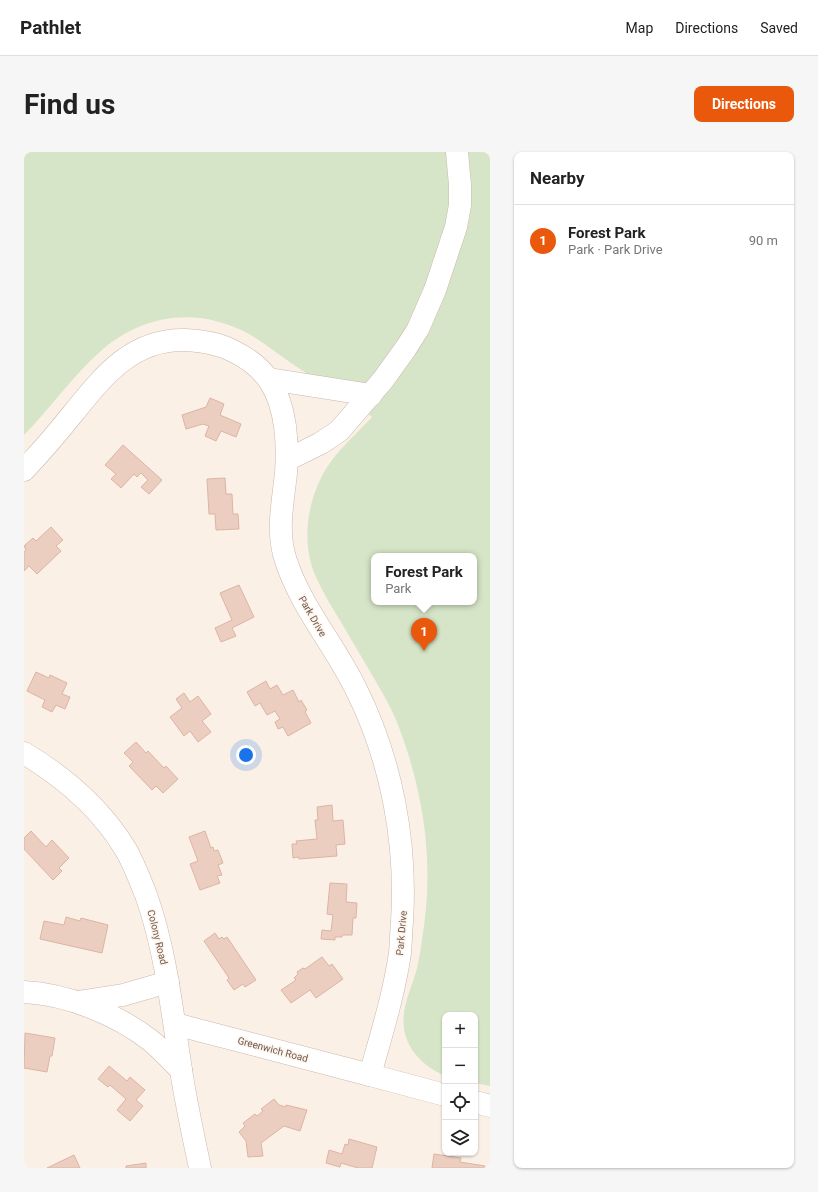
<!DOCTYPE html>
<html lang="en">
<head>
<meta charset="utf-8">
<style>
	:root { --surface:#fff; --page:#f6f6f6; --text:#222; --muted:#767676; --line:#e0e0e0; --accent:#ea580c }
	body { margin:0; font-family:Roboto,sans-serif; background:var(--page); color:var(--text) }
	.controls { position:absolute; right:12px; bottom:12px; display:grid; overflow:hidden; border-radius:8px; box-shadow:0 1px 3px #0004 }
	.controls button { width:36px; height:36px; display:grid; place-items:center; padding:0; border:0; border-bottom:1px solid var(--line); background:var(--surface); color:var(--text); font:20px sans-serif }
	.you { position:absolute; left:222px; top:603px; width:14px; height:14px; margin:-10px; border:3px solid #fff; border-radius:50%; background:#1a73e8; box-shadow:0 0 0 6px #1a73e833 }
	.badge { display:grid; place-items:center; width:26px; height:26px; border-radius:50%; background:var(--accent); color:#fff; font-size:13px; font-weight:700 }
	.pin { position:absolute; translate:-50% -33px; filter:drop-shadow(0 1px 2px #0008) }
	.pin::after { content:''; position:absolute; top:21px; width:14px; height:12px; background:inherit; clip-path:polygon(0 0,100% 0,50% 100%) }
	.popup { position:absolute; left:347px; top:401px; width:106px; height:52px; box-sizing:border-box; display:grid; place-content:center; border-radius:8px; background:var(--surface); filter:drop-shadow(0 1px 3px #0005); font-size:13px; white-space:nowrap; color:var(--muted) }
	.popup b { font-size:15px; color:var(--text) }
	.popup::after { content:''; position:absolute; left:50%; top:100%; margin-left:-8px; border:8px solid transparent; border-top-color:var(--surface) }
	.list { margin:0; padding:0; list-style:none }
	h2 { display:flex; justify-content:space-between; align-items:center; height:52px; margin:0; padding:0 16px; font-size:17px }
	h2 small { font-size:13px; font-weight:400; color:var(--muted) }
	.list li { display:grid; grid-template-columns:26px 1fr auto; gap:12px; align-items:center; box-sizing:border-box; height:72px; padding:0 16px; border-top:1px solid var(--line) }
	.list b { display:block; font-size:15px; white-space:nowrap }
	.list p { margin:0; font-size:13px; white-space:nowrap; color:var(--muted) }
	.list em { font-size:13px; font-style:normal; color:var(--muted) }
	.icon { flex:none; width:22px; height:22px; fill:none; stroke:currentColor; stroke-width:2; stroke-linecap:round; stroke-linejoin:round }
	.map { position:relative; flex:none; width:466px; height:1016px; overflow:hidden; border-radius:8px }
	header { display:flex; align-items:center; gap:24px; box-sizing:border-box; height:56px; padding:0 20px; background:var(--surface); border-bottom:1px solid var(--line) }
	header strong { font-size:19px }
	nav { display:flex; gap:22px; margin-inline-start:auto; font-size:14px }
	.intro { display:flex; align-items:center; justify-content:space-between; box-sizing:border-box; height:96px; padding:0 24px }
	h1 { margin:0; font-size:28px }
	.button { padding:10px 18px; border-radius:8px; background:var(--accent); color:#fff; font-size:14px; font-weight:700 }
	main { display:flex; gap:24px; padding:0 24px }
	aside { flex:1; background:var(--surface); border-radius:8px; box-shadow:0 1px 3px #0004 }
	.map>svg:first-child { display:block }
	.green { fill:#d6e5c7; fill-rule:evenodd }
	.building { fill:#eccec1; stroke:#dcb4a4 }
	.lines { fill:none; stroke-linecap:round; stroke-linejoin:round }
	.minor-casing { stroke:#cab8ae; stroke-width:23 }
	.minor { stroke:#fff; stroke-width:22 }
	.labels { text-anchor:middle; stroke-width:3; stroke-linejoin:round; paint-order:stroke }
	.street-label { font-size:10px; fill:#70574e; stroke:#fdf5ec }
</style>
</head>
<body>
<header>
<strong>Pathlet</strong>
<nav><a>Map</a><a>Directions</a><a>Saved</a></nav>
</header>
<div class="intro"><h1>Find us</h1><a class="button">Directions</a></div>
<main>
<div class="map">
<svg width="466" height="1016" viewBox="0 0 466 1016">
	<rect width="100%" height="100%" fill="#faf0e6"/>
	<path class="green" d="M0 0H466V934L451 931V863H421V924C401 915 383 899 380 876 377 855 388 836 393 816 395 807 397 797 398 787 406 742 405 694 396 649 390 618 378 577 363 549 348 522 332 496 317 470 308 455 299 441 292 425 278 394 282 356 297 326 309 301 330 285 348 265 322 248 296 230 270 213 255 203 241 191 225 182 175 155 121 161 78 198 49 223 27 256 0 283ZM350 404H450V450H350Z"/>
	<g class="building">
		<path d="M186 246 200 252 196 263 217 272 212 285 197 279 192 289 181 284 185 274 179 272 162 277 158 263 182 255Z"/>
		<path d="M99 293 138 328 125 342 117 335 124 328 117 321 113 325 110 322 97 336 87 327 92 322 81 313Z"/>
		<path d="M201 326 202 342H208L209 362H214L215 377 192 378 191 362H185L183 327Z"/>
		<path d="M27 375 39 388 32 394 37 399 13 422 5 414 0 419V400L2 398 0 394 9 386 12 389Z"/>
		<path d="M215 433 230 465 208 476 212 484 197 490 191 476 208 468 196 441Z"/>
		<path d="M12 520 25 526 26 523 43 531 38 542 46 545 41 557 32 553 28 560 18 555 21 548 3 539Z"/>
		<path d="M242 529 246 537 253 533 259 543 269 538 275 550 277 548 283 558 281 560 287 571 264 584 259 575 254 577 251 570 256 567 251 559 243 563 236 551 231 554 223 540Z"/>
		<path d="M160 541 166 550 174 544 187 562 178 569 187 580 174 590 166 579 160 584 146 565 158 556 152 547Z"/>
		<path d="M112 590 122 601 124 599 140 616 142 614 154 627 139 641 132 634 128 638 105 614 109 610 100 601Z"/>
		<path d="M308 653 309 669 319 668 321 692 312 693 313 704 275 707V705L269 706 268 692H273L272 689 293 687 291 668H294L293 655Z"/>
		<path d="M7 679 22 695 28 688 45 706 35 716 38 719 29 728 0 697V686Z"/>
		<path d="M181 679 187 696 189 695 190 699 194 698 199 711 194 713 198 723 193 724 196 731 176 738 166 712 174 709 165 685Z"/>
		<path d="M306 731 323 732 322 750 333 751 332 766H329L328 783H318V785H311V788L297 787 298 778 307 779 309 763 303 762Z"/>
		<path d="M42 765 56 769 57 766 84 773 78 801 16 787 20 769 40 773Z"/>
		<path d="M191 781 195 787 198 785 200 787 203 785 232 828 221 835 219 832 210 838 203 828 205 826 180 789Z"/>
		<path d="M298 805 305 814 308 812 319 827 292 846 286 838 267 851 257 838 272 828 270 826 274 822 273 820 279 816 281 817Z"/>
		<path d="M1 881 31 886 28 904H26L23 920 0 916Z"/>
		<path d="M85 914 103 929 106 925 121 938 112 948 119 954 106 969 93 958 102 947 86 933 84 935 74 927Z"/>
		<path d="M250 947 255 953 262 955V953L283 958 276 979 260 974 237 991 239 1004 224 1005 222 989 215 980 221 974 219 971 231 962 233 964 239 959 237 957Z"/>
		<path d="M325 987 353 995 348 1016H334L317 1011 316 1015 302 1011 305 998 318 1002 321 992 324 993Z"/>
		<path d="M410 1002 437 1006 436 1010 461 1014 460 1016H408Z"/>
		<path d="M50 1003 56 1016H23Z"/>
		<path d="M122 1011V1016H102V1014Z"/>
	</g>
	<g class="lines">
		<g class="minor-casing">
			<g id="minor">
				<path d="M245 227 347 243"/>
				<path d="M263 308 297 291 315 279 359 228 382 196 394 177 411 138 432 75 436 53V33L433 0"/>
				<path d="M0 318C18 299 35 279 51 259 81 222 109 187 161 188 178 189 195 191 211 200 243 216 256 239 261 274 263 289 263 306 262 321 259 350 252 380 262 409 278 457 310 492 332 537 368 609 383 691 378 770 377 780 377 791 376 801 370 842 357 884 346 923L421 943"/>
				<path d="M0 601C40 625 78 658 102 698 110 712 116 728 122 743 142 799 148 859 157 918 162 951 169 983 176 1016"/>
				<path d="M0 840C43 842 92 862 126 888 137 897 147 908 157 918"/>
				<path d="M54 850 99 843 144 830"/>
				<path d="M151 872 346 923"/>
				<path d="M451 950 466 954"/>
			</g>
		</g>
		<use href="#minor" class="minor"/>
	</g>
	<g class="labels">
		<g class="street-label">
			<text transform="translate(289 464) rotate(60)" y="4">Park Drive</text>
			<text transform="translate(377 781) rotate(-85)" y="4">Park Drive</text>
			<text transform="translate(134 785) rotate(76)" y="4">Colony Road</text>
			<text transform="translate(249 897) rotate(15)" y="4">Greenwich Road</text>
		</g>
	</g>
</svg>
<div class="controls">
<button>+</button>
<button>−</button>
<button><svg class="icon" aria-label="locate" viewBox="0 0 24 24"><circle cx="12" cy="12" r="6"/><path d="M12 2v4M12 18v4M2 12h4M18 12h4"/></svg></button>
<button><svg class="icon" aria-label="layers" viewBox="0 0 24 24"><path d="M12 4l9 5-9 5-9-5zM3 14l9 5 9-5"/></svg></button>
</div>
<div class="you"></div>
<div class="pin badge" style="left:400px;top:499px">1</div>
<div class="popup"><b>Forest Park</b>Park</div>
</div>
<aside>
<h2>Nearby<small></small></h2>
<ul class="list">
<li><span class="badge">1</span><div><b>Forest Park</b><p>Park · Park Drive</p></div><em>90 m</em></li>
</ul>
</aside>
</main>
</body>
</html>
